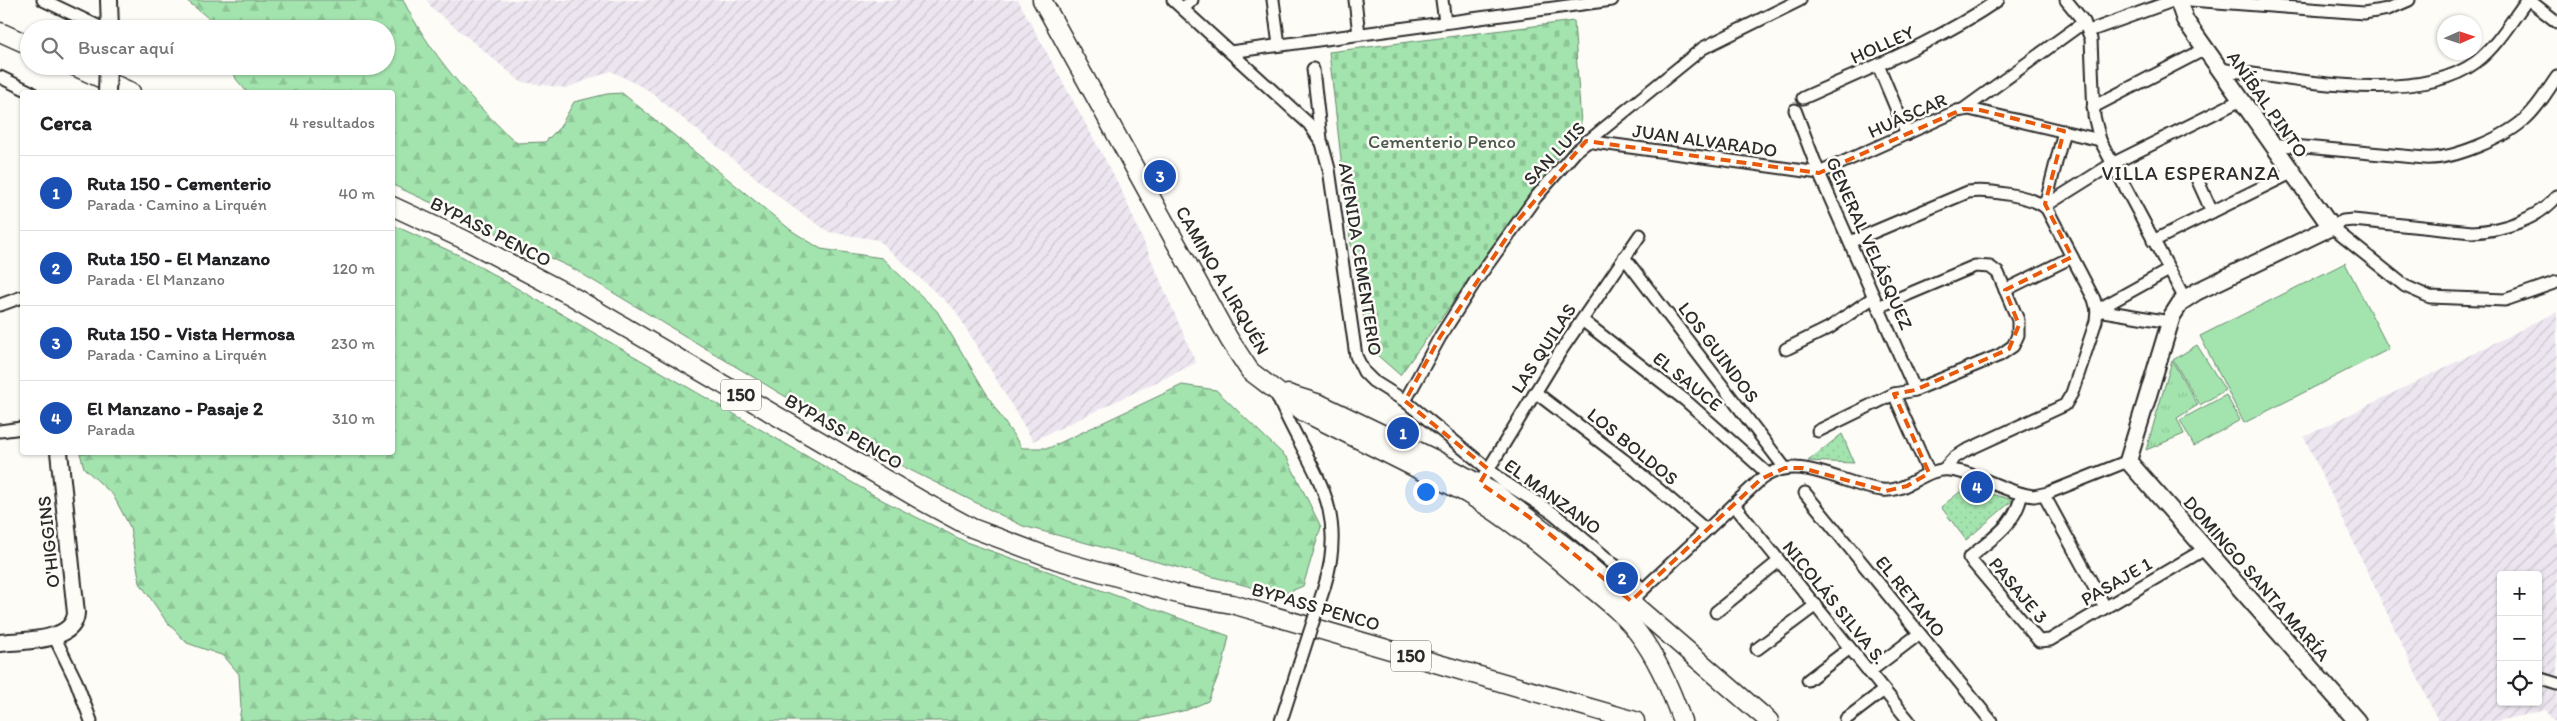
<!DOCTYPE html>
<html lang="es">
<head>
<meta charset="utf-8">
<style>
	:root { --surface:#fff; --page:#f6f6f6; --text:#202124; --muted:#757577; --line:#e0e0e0; --accent:#1f6fb2 }
	body { margin:0; font-family:Itim,sans-serif; background:var(--page); color:var(--text) }
	.controls { position:absolute; right:15px; bottom:15px; display:grid; overflow:hidden; border-radius:5px; box-shadow:0 1px 4px #0004 }
	.controls button { width:45px; height:45px; display:grid; place-items:center; padding:0; border:0; border-bottom:1px solid var(--line); background:var(--surface); color:var(--text); font:25px sans-serif }
	.compass { position:absolute; left:2437px; top:15px; width:45px; height:45px; border-radius:50%; background:var(--surface); box-shadow:0 1px 4px #0004; rotate:87deg }
	.you { position:absolute; left:1425px; top:491px; width:18px; height:18px; margin:-12px; border:4px solid #fff; border-radius:50%; background:#1a73e8; box-shadow:0 0 0 8px #1a73e833 }
	.badge { display:grid; place-items:center; width:32px; height:32px; border-radius:50%; background:var(--accent); color:#fff; font-size:16px; font-weight:700 }
	.pin { position:absolute; translate:-50% -50%; border:2px solid #fff; box-shadow:0 1px 5px #0006 }
	.list { margin:0; padding:0; list-style:none }
	h2 { display:flex; justify-content:space-between; align-items:center; height:65px; margin:0; padding:0 20px; font-size:21px }
	h2 small { font-size:16px; font-weight:400; color:var(--muted) }
	.list li { display:grid; grid-template-columns:32px 1fr auto; gap:15px; align-items:center; box-sizing:border-box; height:75px; padding:0 20px; border-top:1px solid var(--line) }
	.list b { display:block; font-size:19px; white-space:nowrap }
	.list p { margin:0; font-size:16px; white-space:nowrap; color:var(--muted) }
	.list em { font-size:16px; font-style:normal; color:var(--muted) }
	.icon { flex:none; width:28px; height:28px; fill:none; stroke:currentColor; stroke-width:2; stroke-linecap:round; stroke-linejoin:round }
	.map { position:relative; flex:none; width:2557px; height:721px; overflow:hidden }
	.search { position:absolute; background:var(--surface); box-shadow:0 1px 4px #0004; left:20px; top:20px; width:375px; height:55px; display:flex; align-items:center; gap:12px; box-sizing:border-box; padding:0 18px; border-radius:28px; color:var(--muted); font-size:19px }
	.panel { position:absolute; background:var(--surface); box-shadow:0 1px 4px #0004; left:20px; top:90px; width:375px; height:365px; border-radius:5px }
	.map>svg:first-child { display:block }
	.industrial { fill:url(#industrial-furrows); fill-rule:evenodd }
	.grass { fill:url(#grass-dots); stroke:#67886c }
	.forest { fill:url(#forest-firs); stroke:#67886c }
	.cemetery { fill:url(#cemetery-stones); stroke:#67886c }
	.park { fill:url(#park-tufts); stroke:#67886c }
	.pitch { fill:#a3e4ae; stroke:#67886c }
	.lines { fill:none; stroke-linecap:round; stroke-linejoin:round }
	.street-casing { stroke:#2b2b2b; stroke-width:15 }
	.secondary-casing { stroke:#2b2b2b; stroke-width:20 }
	.primary-casing { stroke:#2b2b2b; stroke-width:21 }
	.street { stroke:#fdfcf7; stroke-width:11 }
	.secondary { stroke:#fdfcf7; stroke-width:16 }
	.primary { stroke:#fdfcf7; stroke-width:18 }
	.street-bridge-casing { stroke:#2b2b2b; stroke-width:15; stroke-linecap:butt }
	.secondary-bridge-casing { stroke:#2b2b2b; stroke-width:20; stroke-linecap:butt }
	.street-bridge { stroke:#fdfcf7; stroke-width:11 }
	.secondary-bridge { stroke:#fdfcf7; stroke-width:16 }
	.marked { fill:none; stroke:#e8590c; stroke-width:4; stroke-dasharray:10 6; stroke-linejoin:round }
	.labels { text-anchor:middle; stroke-width:5; stroke-linejoin:round; paint-order:stroke }
	.shield { fill:#fdfcf7; stroke:#6a6a68; stroke-width:1 }
	.shield-label { font-size:18px; font-weight:bold; fill:#2b2b2b }
	.street-label { font-size:19px; fill:#2b2b2b; stroke:#fdfcf7 }
	.park-label { font-size:19px; fill:#49594c; stroke:#fdfcf7 }
	.neighbourhood-label { font-size:20px; letter-spacing:1px; fill:#2b2b2b; stroke:#fdfcf7 }
</style>
</head>
<body>
<div class="map">
<svg width="2557" height="721" viewBox="0 0 2557 721">
	<defs>
		<pattern id="industrial-furrows" width="10" height="10" patternUnits="userSpaceOnUse" patternTransform="scale(1.25)"><rect width="10" height="10" fill="#ede6f0"/><path d="M-1 1l2-2M0 10L10 0M9 11l2-2" fill="none" stroke="#cbc5ce"/></pattern>
		<pattern id="grass-dots" width="8" height="8" patternUnits="userSpaceOnUse" patternTransform="scale(1.25)"><rect width="8" height="8" fill="#a3e4ae"/><path d="M2 2h.1M6 6h.1" fill="none" stroke="#8cc496" stroke-width="1.8" stroke-linecap="round"/></pattern>
		<pattern id="forest-firs" width="22" height="20" patternUnits="userSpaceOnUse" patternTransform="scale(1.25)"><rect width="22" height="20" fill="#a3e4ae"/><path d="M5 1l3.5 6h-7zM16 11l3.5 6h-7z" fill="#8cc496"/></pattern>
		<pattern id="cemetery-stones" width="16" height="16" patternUnits="userSpaceOnUse" patternTransform="scale(1.25)"><rect width="16" height="16" fill="#a3e4ae"/><path d="M2 7V4a2 2 0 0 1 4 0v3zM10 15v-3a2 2 0 0 1 4 0v3z" fill="#8cc496"/></pattern>
		<pattern id="park-tufts" width="24" height="20" patternUnits="userSpaceOnUse" patternTransform="scale(1.25)"><rect width="24" height="20" fill="#a3e4ae"/><path d="M3 7l-1-3M5 7V3M7 7l1-3M15 17l-1-3M17 17v-4M19 17l1-3" fill="none" stroke="#8cc496"/></pattern>
	</defs>
	<rect width="100%" height="100%" fill="#fdfcf7"/>
	<filter id="ink" filterUnits="userSpaceOnUse"><feTurbulence type="fractalNoise" baseFrequency=".02" numOctaves="2"/><feDisplacementMap in="SourceGraphic" scale="10" xChannelSelector="R" yChannelSelector="G"/><feConvolveMatrix kernelMatrix="1 2 1 2 8 2 1 2 1" color-interpolation-filters="sRGB"/></filter>
	<g filter="url(#ink)">
		<g class="industrial">
			<path d="M427 0H1018L1120 187 1196 363 1033 441 955 310 878 240 829 232 789 205 648 90 611 71 566 88 521 82 431 7Z"/>
			<path d="M2557 312V721H2553L2546 710 2497 721H2438L2304 437ZM2501 575H2538V702H2501Z"/>
		</g>
		<g class="grass">
			<path d="M1842 434 1854 463 1808 461Z"/>
			<path d="M1966 487 2013 500 1966 540 1941 507Z"/>
		</g>
		<g class="forest">
			<path d="M186 0H403C429 52 473 104 517 143L545 142 560 127 574 102 607 94 622 93 792 231 821 249 882 258 937 311 997 411 1022 448H1049L1182 385 1216 390 1287 458 1321 527 1303 586 1281 595 1023 526 894 462 574 269 393 185 392 92H247L236 79 232 66H386V29H222Z"/>
			<path d="M393 225 463 257 884 501 966 542 1229 636 1223 664 1208 701 1187 710 1137 721H239L241 708 239 674 224 656 187 643 166 621 140 583 130 527 113 495 84 468 80 453 392 452Z"/>
		</g>
		<path class="cemetery" d="M1574 21 1581 125 1400 375 1369 348 1350 239 1329 52Z"/>
		<path class="park" d="M2172 361 2198 405 2177 418 2184 434 2146 450Z"/>
		<g class="pitch">
			<path d="M2345 263 2389 349 2244 423 2200 336Z"/>
			<path d="M2197 345 2225 390 2200 405 2173 360Z"/>
			<path d="M2226 395 2240 420 2194 446 2180 420Z"/>
		</g>
		<g class="lines">
			<g class="street-casing">
				<g id="street">
					<path d="M43 0 104 29"/>
					<path d="M1173 0 1309 124 1322 143 1329 169 1356 356 1364 372 1373 381 1405 401 1504 482 1553 513 1643 589"/>
					<path d="M1273 0 1279 45"/>
					<path d="M1355 0 1359 34"/>
					<path d="M1442 0 1445 22"/>
					<path d="M2066 0 2084 22 2091 39 2094 116 2100 140 2185 299"/>
					<path d="M2190 0 2364 13 2388 9 2409 0"/>
					<path d="M2529 0 2557 22"/>
					<path d="M1183 9 1192 0"/>
					<path d="M2089 31 2175 0"/>
					<path d="M1230 52 1612 0"/>
					<path d="M1878 65 1907 134"/>
					<path d="M1313 69 1321 139"/>
					<path d="M2219 69C2289 78 2416 107 2476 62 2497 46 2512 20 2527 0"/>
					<path d="M0 77 31 92"/>
					<path d="M1803 98C1870 68 1937 42 1998 0"/>
					<path d="M2093 107 2205 49"/>
					<path d="M1964 109 2084 22"/>
					<path d="M1795 110 1819 173 1915 390"/>
					<path d="M1586 141 1819 173"/>
					<path d="M2271 144 2425 158C2453 160 2507 137 2527 117 2539 106 2547 91 2557 77"/>
					<path d="M1819 173 1957 111 1969 109 2100 140"/>
					<path d="M2197 179 2212 212"/>
					<path d="M2557 196C2539 219 2501 231 2472 232L2353 220 2343 221 2331 227 2405 286 2430 297 2505 300 2557 282"/>
					<path d="M2045 206 2112 164 2241 100"/>
					<path d="M2045 206 2064 131"/>
					<path d="M2153 241 2291 173"/>
					<path d="M1850 242 1968 192C1985 189 2035 196 2047 209L2094 299 2097 310 2096 321 2072 393 2065 405 1965 451 1954 458 1944 469"/>
					<path d="M1624 257 1785 468"/>
					<path d="M2005 290 2072 257"/>
					<path d="M0 305 22 297"/>
					<path d="M2097 310 2169 270"/>
					<path d="M2097 310 2170 322"/>
					<path d="M1582 320 1685 400 1768 474"/>
					<path d="M1786 349 1829 328 1874 297"/>
					<path d="M1535 392 1624 460 1706 530"/>
					<path d="M1276 393C1306 467 1351 502 1324 588"/>
					<path d="M1894 394 1929 473"/>
					<path d="M1405 401 1440 337 1475 282 1536 197 1576 151 1703 48 1800 0"/>
					<path d="M0 431 22 428"/>
					<path d="M1818 431 1894 394 1915 390 2000 355 2013 346 2018 335V320L1998 273 1990 267 1975 266 1878 307"/>
					<path d="M1480 483 1560 352 1640 235"/>
					<path d="M1805 493 1991 721"/>
					<path d="M2022 494C2014 527 1994 536 1969 558L2039 641 2050 640 2205 549"/>
					<path d="M2044 495 2105 607"/>
					<path d="M1734 505 1909 721"/>
					<path d="M1631 601 1761 479C1799 451 1841 485 1882 490 1908 493 1924 467 1950 470 1979 473 2005 493 2034 496L2048 493 2128 461"/>
					<path d="M1716 612 1779 561"/>
					<path d="M54 636 76 681 91 721"/>
					<path d="M1757 649 1816 605"/>
					<path d="M1869 672 1919 634"/>
					<path d="M2538 678 2557 684"/>
					<path d="M1808 680 1850 648"/>
					<path d="M1846 719 1884 690"/>
					<path d="M1281 721 1299 665"/>
				</g>
			</g>
			<g class="secondary-casing">
				<g id="secondary">
					<path d="M109 0 110 29"/>
					<path d="M2178 0 2185 20 2331 227 2196 292 2181 302 2172 316 2128 461 2357 721"/>
					<path d="M0 643C23 640 74 643 76 613L59 452"/>
				</g>
			</g>
			<g class="primary-casing">
				<g id="primary">
					<path d="M1042 0 1229 339 1250 371 1304 412 1466 493C1510 519 1547 550 1585 583 1603 598 1623 613 1638 633 1658 659 1671 690 1682 721"/>
					<path d="M0 32 29 45"/>
					<path d="M74 66 131 92"/>
					<path d="M392 206 465 240 570 295 924 502 972 528 1057 560 1185 596 1232 604 1635 721"/>
					<path d="M1288 394 1320 404 1434 459 1495 493 1574 553 1769 721"/>
				</g>
			</g>
			<use href="#street" class="street"/>
			<use href="#secondary" class="secondary"/>
			<use href="#primary" class="primary"/>
			<g class="street-bridge-casing">
				<path id="street-bridge" d="M1299 665 1324 588"/>
			</g>
			<g class="secondary-bridge-casing">
				<path id="secondary-bridge" d="M107 92 108 66"/>
			</g>
			<use href="#street-bridge" class="street-bridge"/>
			<use href="#secondary-bridge" class="secondary-bridge"/>
		</g>
	</g>
	<path class="marked" d="M1963 109 1980 110 2064 131 2045 204 2072 257 2005 290 2019 325 2009 349 1915 390 1894 394 1929 473 1907 486 1886 491 1802 468H1785L1761 479 1631 601 1529 517 1480 483 1488 469 1405 401 1440 337 1519 219 1586 141 1819 173Z"/>
	<g class="labels">
		<g class="shield">
			<rect x="721" y="379.5" width="40" height="31" rx="4"/>
			<rect x="1391" y="640.5" width="40" height="31" rx="4"/>
		</g>
		<g class="shield-label">
			<text x="741" y="401">150</text>
			<text x="1411" y="662">150</text>
		</g>
		<g class="street-label">
			<text transform="translate(1882 44) rotate(-24)" y="7">HOLLEY</text>
			<text transform="translate(2268 104) rotate(55)" y="7">ANÍBAL PINTO</text>
			<text transform="translate(1907 115) rotate(-24)" y="7">HUÁSCAR</text>
			<text transform="translate(1705 140) rotate(8)" y="7">JUAN ALVARADO</text>
			<text transform="translate(1554 153) rotate(-46)" y="7">SAN LUIS</text>
			<text transform="translate(491 231) rotate(27)" y="7">BYPASS PENCO</text>
			<text transform="translate(1870 243) rotate(66)" y="7">GENERAL VELÁSQUEZ</text>
			<text transform="translate(1361 259) rotate(81)" y="7">AVENIDA CEMENTERIO</text>
			<text transform="translate(1223 280) rotate(60)" y="7">CAMINO A LIRQUÉN</text>
			<text transform="translate(1543 348) rotate(-57)" y="7">LAS QUILAS</text>
			<text transform="translate(1719 352) rotate(53)" y="7">LOS GUINDOS</text>
			<text transform="translate(1688 381) rotate(39)" y="7">EL SAUCE</text>
			<text transform="translate(844 431) rotate(30)" y="7">BYPASS PENCO</text>
			<text transform="translate(1633 446) rotate(39)" y="7">LOS BOLDOS</text>
			<text transform="translate(1553 496) rotate(36)" y="7">EL MANZANO</text>
			<text transform="translate(48 542) rotate(-96)" y="7">O'HIGGINS</text>
			<text transform="translate(2257 578) rotate(49)" y="7">DOMINGO SANTA MARÍA</text>
			<text transform="translate(2116 581) rotate(-30)" y="7">PASAJE 1</text>
			<text transform="translate(2019 590) rotate(50)" y="7">PASAJE 3</text>
			<text transform="translate(1911 596) rotate(51)" y="7">EL RETAMO</text>
			<text transform="translate(1835 602) rotate(51)" y="7">NICOLÁS SILVA S.</text>
			<text transform="translate(1316 606) rotate(16)" y="7">BYPASS PENCO</text>
		</g>
		<g class="park-label">
			<text x="1442" y="148">Cementerio Penco</text>
		</g>
		<g class="neighbourhood-label">
			<text x="2191" y="180">VILLA ESPERANZA</text>
		</g>
	</g>
</svg>
<div class="controls">
<button>+</button>
<button>−</button>
<button><svg class="icon" aria-label="locate" viewBox="0 0 24 24"><circle cx="12" cy="12" r="6"/><path d="M12 2v4M12 18v4M2 12h4M18 12h4"/></svg></button>
</div>
<svg class="compass" viewBox="-18 -18 36 36"><path d="M0-13l5 13h-10z" fill="#e53935"/><path d="M0 13l5-13h-10z" fill="#757577"/></svg>
<div class="you"></div>
<div class="pin badge" style="left:1403px;top:433px;background:#1a4fb4">1</div>
<div class="pin badge" style="left:1622px;top:578px;background:#1a4fb4">2</div>
<div class="pin badge" style="left:1160px;top:176px;background:#1a4fb4">3</div>
<div class="pin badge" style="left:1977px;top:487px;background:#1a4fb4">4</div>
<div class="search"><svg class="icon" aria-label="search" viewBox="0 0 24 24"><circle cx="10" cy="10" r="6"/><path d="M15 15l6 6"/></svg>Buscar aquí</div>
<section class="panel">
<h2>Cerca<small>4 resultados</small></h2>
<ul class="list">
<li><span class="badge" style="background:#1a4fb4">1</span><div><b>Ruta 150 - Cementerio</b><p>Parada · Camino a Lirquén</p></div><em>40 m</em></li>
<li><span class="badge" style="background:#1a4fb4">2</span><div><b>Ruta 150 - El Manzano</b><p>Parada · El Manzano</p></div><em>120 m</em></li>
<li><span class="badge" style="background:#1a4fb4">3</span><div><b>Ruta 150 - Vista Hermosa</b><p>Parada · Camino a Lirquén</p></div><em>230 m</em></li>
<li><span class="badge" style="background:#1a4fb4">4</span><div><b>El Manzano - Pasaje 2</b><p>Parada</p></div><em>310 m</em></li>
</ul>
</section>
</div>
</body>
</html>
